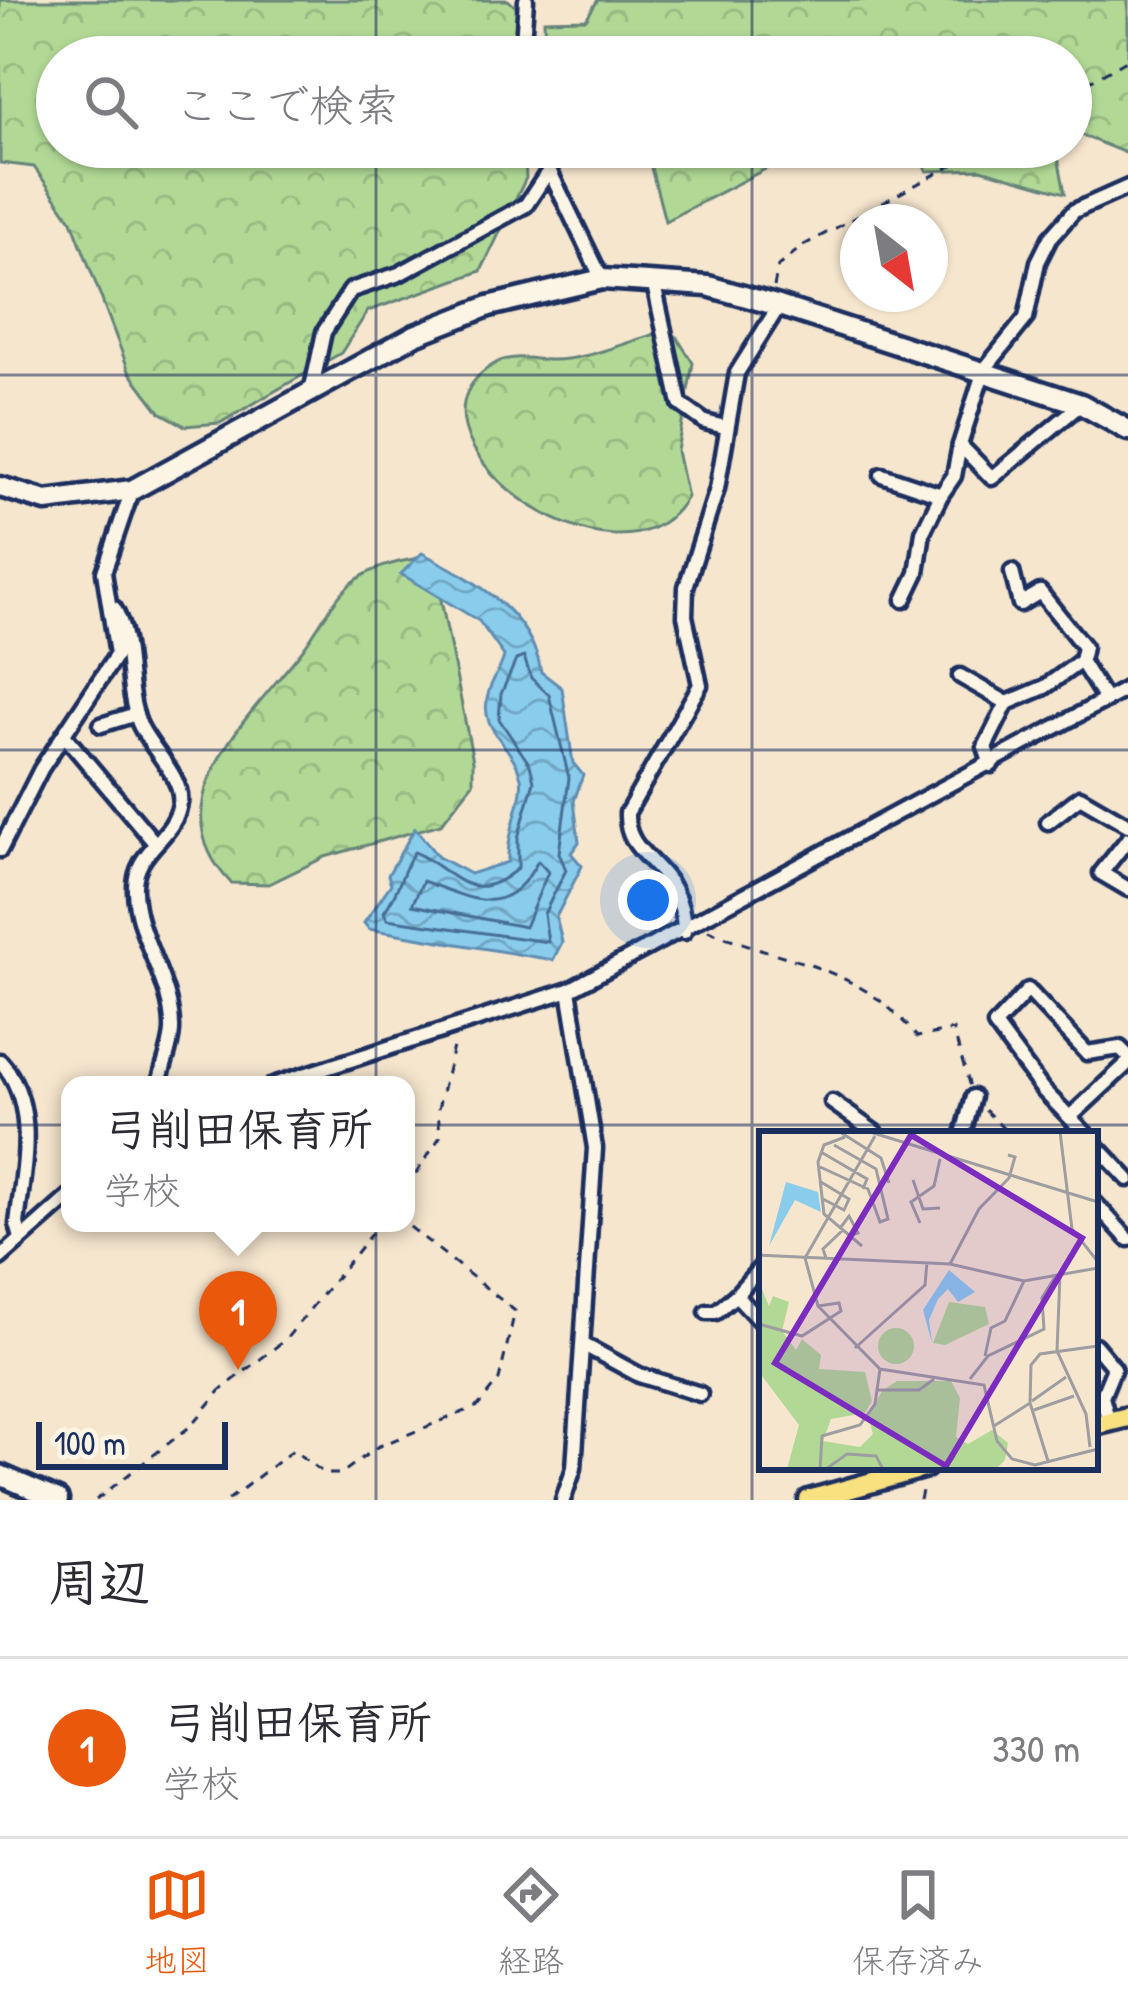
<!DOCTYPE html>
<html lang="ja">
<head>
<meta charset="utf-8">
<style>
	:root { --surface:#fff; --page:#f2f2f3; --text:#2b2b33; --muted:#7c7c81; --line:#e1e1e2; --accent:#ea580c }
	body { margin:0; font-family:"Patrick Hand","Klee One",sans-serif; background:var(--page); color:var(--text) }
	.compass { position:absolute; left:840px; top:204px; width:108px; height:108px; border-radius:50%; background:var(--surface); box-shadow:0 3px 9px #0004; rotate:149deg }
	.scale { position:absolute; left:36px; bottom:30px; width:192px; box-sizing:border-box; padding-left:12px; border:6px solid #1b2f5e; border-top:0; font-size:33px; line-height:42px; white-space:nowrap; color:#1b2f5e; -webkit-text-stroke:9px #fcf5e5; paint-order:stroke }
	.you { position:absolute; left:648px; top:900px; width:42px; height:42px; margin:-30px; border:9px solid #fff; border-radius:50%; background:#1a73e8; box-shadow:0 0 0 18px #1a73e833 }
	.badge { display:grid; place-items:center; width:78px; height:78px; border-radius:50%; background:var(--accent); color:#fff; font-size:39px; font-weight:700 }
	.pin { position:absolute; translate:-50% -99px; filter:drop-shadow(0 3px 6px #0008) }
	.pin::after { content:''; position:absolute; top:63px; width:42px; height:36px; background:inherit; clip-path:polygon(0 0,100% 0,50% 100%) }
	.popup { position:absolute; left:61px; top:1076px; width:354px; height:156px; box-sizing:border-box; display:grid; place-content:center; border-radius:24px; background:var(--surface); filter:drop-shadow(0 3px 9px #0005); font-size:39px; white-space:nowrap; color:var(--muted) }
	.popup b { font-size:45px; color:var(--text) }
	.popup::after { content:''; position:absolute; left:50%; top:100%; margin-left:-24px; border:24px solid transparent; border-top-color:var(--surface) }
	.list { margin:0; padding:0; list-style:none }
	h2 { display:flex; justify-content:space-between; align-items:center; height:156px; margin:0; padding:0 48px; font-size:51px }
	h2 small { font-size:39px; font-weight:400; color:var(--muted) }
	.list li { display:grid; grid-template-columns:78px 1fr auto; gap:36px; align-items:center; box-sizing:border-box; height:180px; padding:0 48px; border-top:3px solid var(--line) }
	.list b { display:block; font-size:45px; white-space:nowrap }
	.list p { margin:0; font-size:39px; white-space:nowrap; color:var(--muted) }
	.list em { font-size:39px; font-style:normal; color:var(--muted) }
	.icon { flex:none; width:66px; height:66px; fill:none; stroke:currentColor; stroke-width:2; stroke-linecap:round; stroke-linejoin:round }
	.map { position:relative; flex:none; width:1128px; height:1500px; overflow:hidden }
	.search { position:absolute; background:var(--surface); box-shadow:0 3px 9px #0004; left:36px; right:36px; top:36px; height:132px; display:flex; align-items:center; gap:30px; box-sizing:border-box; padding:0 42px; border-radius:66px; color:var(--muted); font-size:45px }
	.sheet { height:336px; background:var(--surface) }
	nav { display:flex; justify-content:space-around; align-items:center; box-sizing:border-box; height:168px; border-top:3px solid var(--line); background:var(--surface); font-size:33px; color:var(--muted) }
	nav a { display:grid; justify-items:center; gap:6px }
	nav .on { color:var(--accent) }
	.map>svg:first-child { display:block }
	.forest { fill:url(#forest-crowns); stroke:#66847a; stroke-width:3 }
	.water { fill:url(#water-waves); stroke:#5e8db3; stroke-width:3 }
	.lines { fill:none; stroke-linecap:round; stroke-linejoin:round }
	.shore { stroke:#476e96; stroke-width:3 }
	.street-casing { stroke:#1b2f5e; stroke-width:21 }
	.secondary-casing { stroke:#1b2f5e; stroke-width:27 }
	.primary-casing { stroke:#1b2f5e; stroke-width:27 }
	.path { stroke:#1b2f5e; stroke-width:3; stroke-dasharray:9 9; stroke-linecap:butt }
	.street { stroke:#fcf5e5; stroke-width:12 }
	.secondary { stroke:#fcf5e5; stroke-width:18 }
	.primary { stroke:#fae180; stroke-width:18 }
	.grid { fill:none; stroke:#1b2f5e; stroke-width:3; stroke-opacity:0.55 }
	.inset-road { fill:none; stroke:#9e9da1; stroke-width:3 }
	.view { fill:#7b2cbf; fill-opacity:0.15; stroke:#7b2cbf; stroke-width:6 }
	.inset-edge { fill:none; stroke:#1b2f5e; stroke-width:6 }
</style>
</head>
<body>
<div class="map">
<svg width="1128" height="1500" viewBox="0 0 1128 1500">
	<defs>
		<pattern id="forest-crowns" width="20" height="18" patternUnits="userSpaceOnUse" patternTransform="scale(3)"><rect width="20" height="18" fill="#b1d995"/><path d="M2 6a3 3 0 1 1 6 0M12 15a3 3 0 1 1 6 0" fill="none" stroke="#98bb83"/></pattern>
		<pattern id="water-waves" width="16" height="10" patternUnits="userSpaceOnUse" patternTransform="scale(3)"><rect width="16" height="10" fill="#8acceb"/><path d="M0 5q4-4 8 0t8 0" fill="none" stroke="#70a6c2"/></pattern>
	</defs>
	<rect width="100%" height="100%" fill="#f6e6ce"/>
	<filter id="ink" filterUnits="userSpaceOnUse"><feTurbulence type="fractalNoise" baseFrequency=".00833" numOctaves="2"/><feDisplacementMap in="SourceGraphic" scale="24" xChannelSelector="R" yChannelSelector="G"/><feConvolveMatrix kernelMatrix="1 2 1 2 8 2 1 2 1" color-interpolation-filters="sRGB"/></filter>
	<g filter="url(#ink)">
		<g class="forest">
			<path d="M0 0H508L517 8 519 57H57V147H524L526 178 481 271 368 311 341 353 220 423 185 426 160 412 129 371 72 221 34 167 0 163Z"/>
			<path d="M598 0H1128V154L1071 131V57H545L544 20 586 19Z"/>
			<path d="M611 147H808L665 221 649 160 615 157Z"/>
			<path d="M917 147H1056L1065 193 981 169 927 171Z"/>
			<path d="M660 333 676 336 693 363 677 451 687 497C619 614 373 429 498 362 514 354 534 360 552 360 589 360 624 342 660 333Z"/>
			<path d="M418 558 436 575 473 761V783L441 824 325 857 269 884 231 883C152 802 251 716 300 653 317 632 334 595 356 580 374 567 397 562 418 558Z"/>
		</g>
		<path class="water" d="M422 553C474 580 531 611 541 672L562 688 573 763 583 775 574 801 579 842 571 853 582 866 556 917 562 942 553 960 369 929 364 923 391 884 388 875 415 828 438 857 470 874 508 862C506 834 525 796 521 778 514 743 476 732 489 691 492 679 501 670 504 656L479 621 401 574Z"/>
		<g class="lines">
			<g class="shore">
				<path d="M524 657 531 678 549 695 569 778 559 853 566 870 544 914 548 942 387 919 384 912C400 891 401 872 414 852 453 869 470 910 518 868V838L534 781 530 765 499 719 501 694 516 660Z"/>
				<path d="M538 861 548 872 525 927 412 905 423 881C470 898 506 922 538 861Z"/>
			</g>
			<g class="street-casing">
				<g id="street">
					<path d="M522 57 526 0"/>
					<path d="M538 147 602 279"/>
					<path d="M653 280 680 404 705 422 725 427"/>
					<path d="M311 392 324 332 351 290 399 274 526 205 548 172"/>
					<path d="M1081 404 992 478 960 445 984 370 1026 318 1038 262 1050 238 1074 211 1128 187"/>
					<path d="M882 475 941 495 954 476 960 445"/>
					<path d="M1012 572 1020 604 1040 592 1084 647 1081 661"/>
					<path d="M904 600 917 573 923 532 941 495"/>
					<path d="M114 608C134 644 124 686 139 723 149 747 184 778 180 803 175 839 133 850 135 890 136 938 174 983 172 1031 171 1049 162 1068 159 1085"/>
					<path d="M960 676 1007 703 1045 687 1081 661 1106 701"/>
					<path d="M101 725 136 714"/>
					<path d="M64 735 154 842"/>
					<path d="M991 765 985 747 1007 703"/>
					<path d="M1048 822 1080 797 1128 825"/>
					<path d="M1128 839 1101 873 1128 889"/>
					<path d="M0 850 41 769 117 654 104 572 132 490"/>
					<path d="M684 932C683 861 625 863 627 813L700 685 685 616 686 587 717 489 737 373 779 306"/>
					<path d="M0 1061C40 1105 23 1169 17 1224L21 1238"/>
					<path d="M273 1085 569 990 1128 688"/>
					<path d="M832 1102 877 1134"/>
					<path d="M1070 1117 1128 1063"/>
					<path d="M963 1134 973 1097"/>
					<path d="M1086 1134 1043 1090 995 1025 1028 990 1087 1053 1120 1048 1128 1056"/>
					<path d="M1095 1144 1128 1179"/>
					<path d="M1095 1203 1128 1239"/>
					<path d="M0 1258 70 1196"/>
					<path d="M762 1266 736 1295 762 1323"/>
					<path d="M707 1312H716L736 1295"/>
					<path d="M584 1345 639 1375 700 1394"/>
					<path d="M1095 1345 1114 1368 1102 1397 1109 1422"/>
					<path d="M563 1500 574 1468 595 1148 569 990"/>
				</g>
			</g>
			<g class="secondary-casing">
				<g id="secondary">
					<path d="M0 487 46 501 132 490 415 335 489 306 602 279 708 286 779 306 1081 404 1128 430"/>
					<path d="M0 1475 58 1500"/>
				</g>
			</g>
			<g class="primary-casing">
				<g id="primary">
					<path d="M1095 1425 1128 1417"/>
					<path d="M809 1500 926 1467"/>
				</g>
			</g>
			<g class="path">
				<path d="M1071 92 1128 59"/>
				<path d="M774 287 778 266 804 245 986 147"/>
				<path d="M708 930C788 964 859 964 917 1037L953 1030 970 1087"/>
				<path d="M985 1110 1009 1134"/>
				<path d="M406 1189 440 1137 438 1109 454 1043"/>
				<path d="M96 1500 192 1425 221 1390 286 1339 380 1223"/>
				<path d="M228 1500 293 1450 325 1474H341L377 1447 478 1406 499 1380 515 1311 405 1223"/>
				<path d="M920 1500 923 1486"/>
			</g>
			<use href="#street" class="street"/>
			<use href="#secondary" class="secondary"/>
			<use href="#primary" class="primary"/>
		</g>
	</g>
	<path class="grid" d="M376 0V57M752 0V57M376 147V1500M752 147V1500M0 375H1128M0 750H1128M0 1125H1128"/>
	<g transform="translate(759 1131)">
		<rect width="339" height="339" fill="#f6e6ce"/>
		<path d="M0 151 10 175 14 165 30 171 23 200 37 219 43 208 62 224 60 238 106 241 113 270 106 282 72 288 64 310 101 316 114 303 109 286 123 260 138 250H192L201 267 197 306 209 313 233 299 249 312 246 329 237 338H28L40 294 0 241ZM190 171 226 176 230 193 186 214 174 212ZM119 215a18 18 0 1 1 36 0a18 18 0 1 1-36 0Z" fill="#b1d995"/>
		<path d="M27 51 59 61 62 81 36 69 10 115ZM190 139 216 161 199 171 189 158 179 168 170 189 173 212 164 179Z" fill="#8acceb"/>
		<path class="inset-road" d="M81 1 122 27 130 52M111 1 339 71M301 1 313 98 339 131M116 5 46 127 59 175 121 238 225 254 238 310 253 328 276 334 339 318M86 6 65 14 59 31 65 83 103 115M62 21 108 48 104 58M59 35 109 58 121 91 129 88 117 38 75 14M154 49 164 78 181 77M62 51 90 68 85 79 62 67M161 92 152 71 175 55 181 28M82 96 90 85 99 102 90 105M0 124 191 133 265 150 339 137M67 127 64 118 85 98M191 133 220 78 250 47 256 26 249 24M301 144 298 220 327 283 331 316M0 193 43 205 82 180 80 172 59 175M96 217 166 154 168 131M226 225 232 197 246 190 265 150M211 248 229 225 285 198 283 167 296 146M119 259H160L175 248M273 270 307 246M275 279 315 265M235 295 271 272M289 330 271 272 272 234 281 223 339 215M61 338 63 305 101 294 116 273 121 238M67 338 88 323 117 325 124 338"/>
		<path class="view" d="M152 4 323 107 187 335 16 232Z"/>
		<rect width="339" height="339" class="inset-edge"/>
	</g>
</svg>
<svg class="compass" viewBox="-18 -18 36 36"><path d="M0-13l5 13h-10z" fill="#e53935"/><path d="M0 13l5-13h-10z" fill="#7c7c81"/></svg>
<div class="scale">100 m</div>
<div class="you"></div>
<div class="pin badge" style="left:238px;top:1370px">1</div>
<div class="popup"><b>弓削田保育所</b>学校</div>
<div class="search"><svg class="icon" aria-label="search" viewBox="0 0 24 24"><circle cx="10" cy="10" r="6"/><path d="M15 15l6 6"/></svg>ここで検索</div>
</div>
<section class="sheet">
<h2>周辺<small></small></h2>
<ul class="list">
<li><span class="badge">1</span><div><b>弓削田保育所</b><p>学校</p></div><em>330 m</em></li>
</ul>
</section>
<nav>
<a class="on"><svg class="icon" aria-label="map" viewBox="0 0 24 24"><path d="M3 6l6-2 6 2 6-2v14l-6 2-6-2-6 2zM9 4v14M15 6v14"/></svg>地図</a>
<a><svg class="icon" aria-label="directions" viewBox="0 0 24 24"><path d="M12 3l9 9-9 9-9-9zM9 14v-3h6M13 9l2 2-2 2"/></svg>経路</a>
<a><svg class="icon" aria-label="saved" viewBox="0 0 24 24"><path d="M7 4h10v16l-5-4-5 4z"/></svg>保存済み</a>
</nav>
</body>
</html>
